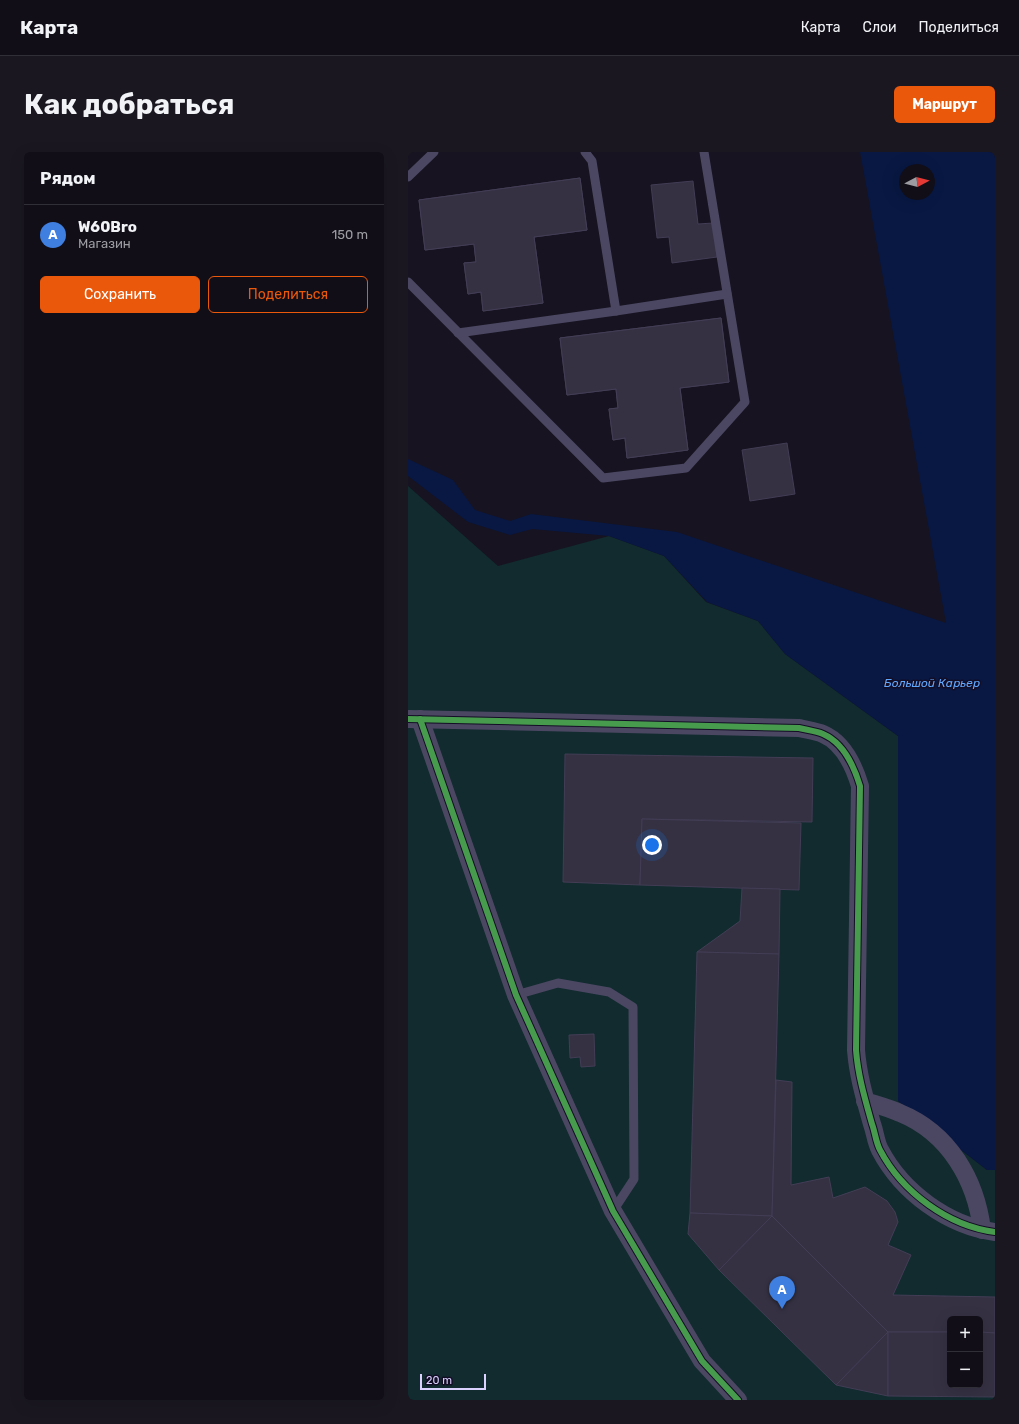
<!DOCTYPE html>
<html lang="ru">
<head>
<meta charset="utf-8">
<style>
	:root { --surface:#110e18; --page:#1a1721; --text:#f1f3f6; --muted:#9c9ca2; --line:#302e37; --accent:#ea580c }
	body { margin:0; font-family:Rubik,sans-serif; background:var(--page); color:var(--text) }
	.controls { position:absolute; right:12px; bottom:12px; display:grid; overflow:hidden; border-radius:6px; box-shadow:0 4px 16px #0002 }
	.controls button { width:36px; height:36px; display:grid; place-items:center; padding:0; border:0; border-bottom:1px solid var(--line); background:var(--surface); color:var(--text); font:20px sans-serif }
	.compass { position:absolute; left:491px; top:12px; width:36px; height:36px; border-radius:50%; background:var(--surface); box-shadow:0 4px 16px #0002; rotate:83deg }
	.scale { position:absolute; left:12px; bottom:10px; width:66px; box-sizing:border-box; padding-left:4px; border:2px solid #dbd2ff; border-top:0; font-size:11px; line-height:14px; white-space:nowrap; color:#dbd2ff; -webkit-text-stroke:3px #140d26; paint-order:stroke }
	.you { position:absolute; left:244px; top:693px; width:14px; height:14px; margin:-10px; border:3px solid #fff; border-radius:50%; background:#1a73e8; box-shadow:0 0 0 6px #1a73e833 }
	.badge { display:grid; place-items:center; width:26px; height:26px; border-radius:50%; background:var(--accent); color:#fff; font-size:13px; font-weight:700 }
	.pin { position:absolute; translate:-50% -33px; filter:drop-shadow(0 1px 2px #0008) }
	.pin::after { content:''; position:absolute; top:21px; width:14px; height:12px; background:inherit; clip-path:polygon(0 0,100% 0,50% 100%) }
	.list { margin:0; padding:0; list-style:none }
	h2 { display:flex; justify-content:space-between; align-items:center; height:52px; margin:0; padding:0 16px; font-size:17px }
	h2 small { font-size:13px; font-weight:400; color:var(--muted) }
	.list li { display:grid; grid-template-columns:26px 1fr auto; gap:12px; align-items:center; box-sizing:border-box; height:60px; padding:0 16px; border-top:1px solid var(--line) }
	.list b { display:block; font-size:15px; white-space:nowrap }
	.list p { margin:0; font-size:13px; white-space:nowrap; color:var(--muted) }
	.list em { font-size:13px; font-style:normal; color:var(--muted) }
	.actions { display:flex; gap:8px; padding:12px 16px }
	.actions a { flex:1; padding:9px 0; border:1px solid var(--accent); border-radius:6px; text-align:center; font-size:14px; color:var(--accent) }
	.actions .main { background:var(--accent); color:#fff }
	.map { position:relative; flex:none; width:587px; height:1248px; overflow:hidden; border-radius:6px }
	header { display:flex; align-items:center; gap:24px; box-sizing:border-box; height:56px; padding:0 20px; background:var(--surface); border-bottom:1px solid var(--line) }
	header strong { font-size:19px }
	nav { display:flex; gap:22px; margin-inline-start:auto; font-size:14px }
	.intro { display:flex; align-items:center; justify-content:space-between; box-sizing:border-box; height:96px; padding:0 24px }
	h1 { margin:0; font-size:28px }
	.button { padding:10px 18px; border-radius:6px; background:var(--accent); color:#fff; font-size:14px; font-weight:700 }
	main { display:flex; gap:24px; padding:0 24px }
	aside { flex:1; background:var(--surface); border-radius:6px; box-shadow:0 4px 16px #0002 }
	.map>svg:first-child { display:block }
	.green { fill:#112b2f; fill-rule:evenodd }
	.water { fill:#081843; fill-rule:evenodd }
	.building { fill:#353143; stroke:#433d55 }
	.lines { fill:none; stroke-linecap:round; stroke-linejoin:round }
	.service { stroke:#4b4762; stroke-width:9 }
	.minor { stroke:#4b4762; stroke-width:18 }
	.cycleway-casing { stroke:#140d26; stroke-width:8 }
	.cycleway { stroke:#469c4c; stroke-width:6 }
	.labels { text-anchor:middle; stroke-width:3; stroke-linejoin:round; paint-order:stroke }
	.water-label { font-size:12px; font-style:italic; fill:#60a8ff; stroke:#140d26 }
</style>
</head>
<body>
<header>
<strong>Карта</strong>
<nav><a>Карта</a><a>Слои</a><a>Поделиться</a></nav>
</header>
<div class="intro"><h1>Как добраться</h1><a class="button">Маршрут</a></div>
<main>
<aside>
<h2>Рядом<small></small></h2>
<ul class="list">
<li><span class="badge" style="background:#3f7fe0">A</span><div><b>W60Bro</b><p>Магазин</p></div><em>150 m</em></li>
</ul>
<div class="actions"><a class="main">Сохранить</a><a>Поделиться</a></div>
</aside>
<div class="map">
<svg width="587" height="1248" viewBox="0 0 587 1248">
	<rect width="100%" height="100%" fill="#171320"/>
	<path class="green" d="M0 334 90 414 201 384 256 404 298 450 350 469 377 502 490 584V949L579 1018H587V1248H0ZM542 1167H572V1233H542Z"/>
	<path class="water" d="M452 0H587V1018H579L490 949V584L377 502 350 469 299 450 256 404 201 384 124 377 102 383 60 370 0 324V307L45 328 67 358 102 369 123 362 269 380 538 471ZM497 18H521V42H497Z"/>
	<g class="building">
		<path d="M172 26 179 78 126 85 135 151 75 159 73 140 60 142 56 111 68 110 66 92 17 98 11 48Z"/>
		<path d="M172 26 179 78 126 85 135 151 75 159 73 140 60 142 56 111 68 110 66 92 17 98 11 48Z"/>
		<path d="M285 29 290 72 305 71 309 105 264 111 261 85 249 86 243 33Z"/>
		<path d="M313 166 321 230 272 236 280 298 219 306 217 286 205 288 201 257 210 256 208 237 159 243 152 186Z"/>
		<path d="M313 166 321 230 272 236 280 298 219 306 217 286 205 288 201 257 210 256 208 237 159 243 152 186Z"/>
		<path d="M379 291 387 342 342 349 334 298Z"/>
		<path d="M157 602 405 606 404 670 234 667 232 733 155 730Z"/>
		<path d="M234 667 393 671 391 738 232 733Z"/>
		<path d="M334 736 372 737 371 802 289 800 332 769Z"/>
		<path d="M289 800 371 802 364 1064 282 1061Z"/>
		<path d="M186 882 187 914 173 915 172 905 162 906 161 883Z"/>
		<path d="M368 928 384 930 383 1033 421 1025 425 1046 457 1035 479 1049 487 1060 490 1070 480 1093 503 1103 485 1143 587 1145V1181L572 1180V1167H542V1180H480L364 1064Z"/>
		<path d="M282 1061 364 1064 311 1118 280 1082Z"/>
		<path d="M364 1064 480 1180 428 1233 311 1118Z"/>
		<path d="M480 1180V1244L428 1233Z"/>
		<path d="M480 1180H542V1233H572V1180L587 1181V1245L480 1244Z"/>
	</g>
	<g class="lines">
		<g class="service">
			<path d="M0 25 26 0"/>
			<path d="M0 130 195 326 278 316 337 250 296 0"/>
			<path d="M208 159 319 142"/>
			<path d="M50 181 208 159 184 9 177 0"/>
			<path d="M108 843 150 831 201 840 225 855 226 1027 205 1059"/>
		</g>
		<g class="minor">
			<path d="M0 567 391 576C399 578 408 579 415 582 436 591 446 614 452 634L448 898C450 924 457 947 464 972 467 980 468 991 472 998 494 1040 540 1074 587 1080"/>
			<path d="M12 567 108 843 205 1059 294 1209 330 1248"/>
			<path d="M457 949C469 953 481 956 492 961 541 981 568 1028 574 1078"/>
		</g>
		<g class="cycleway-casing">
			<g id="cycleway">
				<path d="M0 567 391 576C399 578 408 579 415 582 436 591 446 614 452 634L448 898C450 924 457 947 464 972 467 980 468 991 472 998 494 1040 540 1074 587 1080"/>
				<path d="M12 567 108 843 205 1059 294 1209 330 1248"/>
			</g>
		</g>
		<use href="#cycleway" class="cycleway"/>
	</g>
	<g class="labels">
		<g class="water-label">
			<text x="524" y="535">Большой Карьер</text>
		</g>
	</g>
</svg>
<div class="controls">
<button>+</button>
<button>−</button>
</div>
<svg class="compass" viewBox="-18 -18 36 36"><path d="M0-13l5 13h-10z" fill="#e53935"/><path d="M0 13l5-13h-10z" fill="#9c9ca2"/></svg>
<div class="scale">20 m</div>
<div class="you"></div>
<div class="pin badge" style="left:374px;top:1157px;background:#3f7fe0">A</div>
</div>
</main>
</body>
</html>
